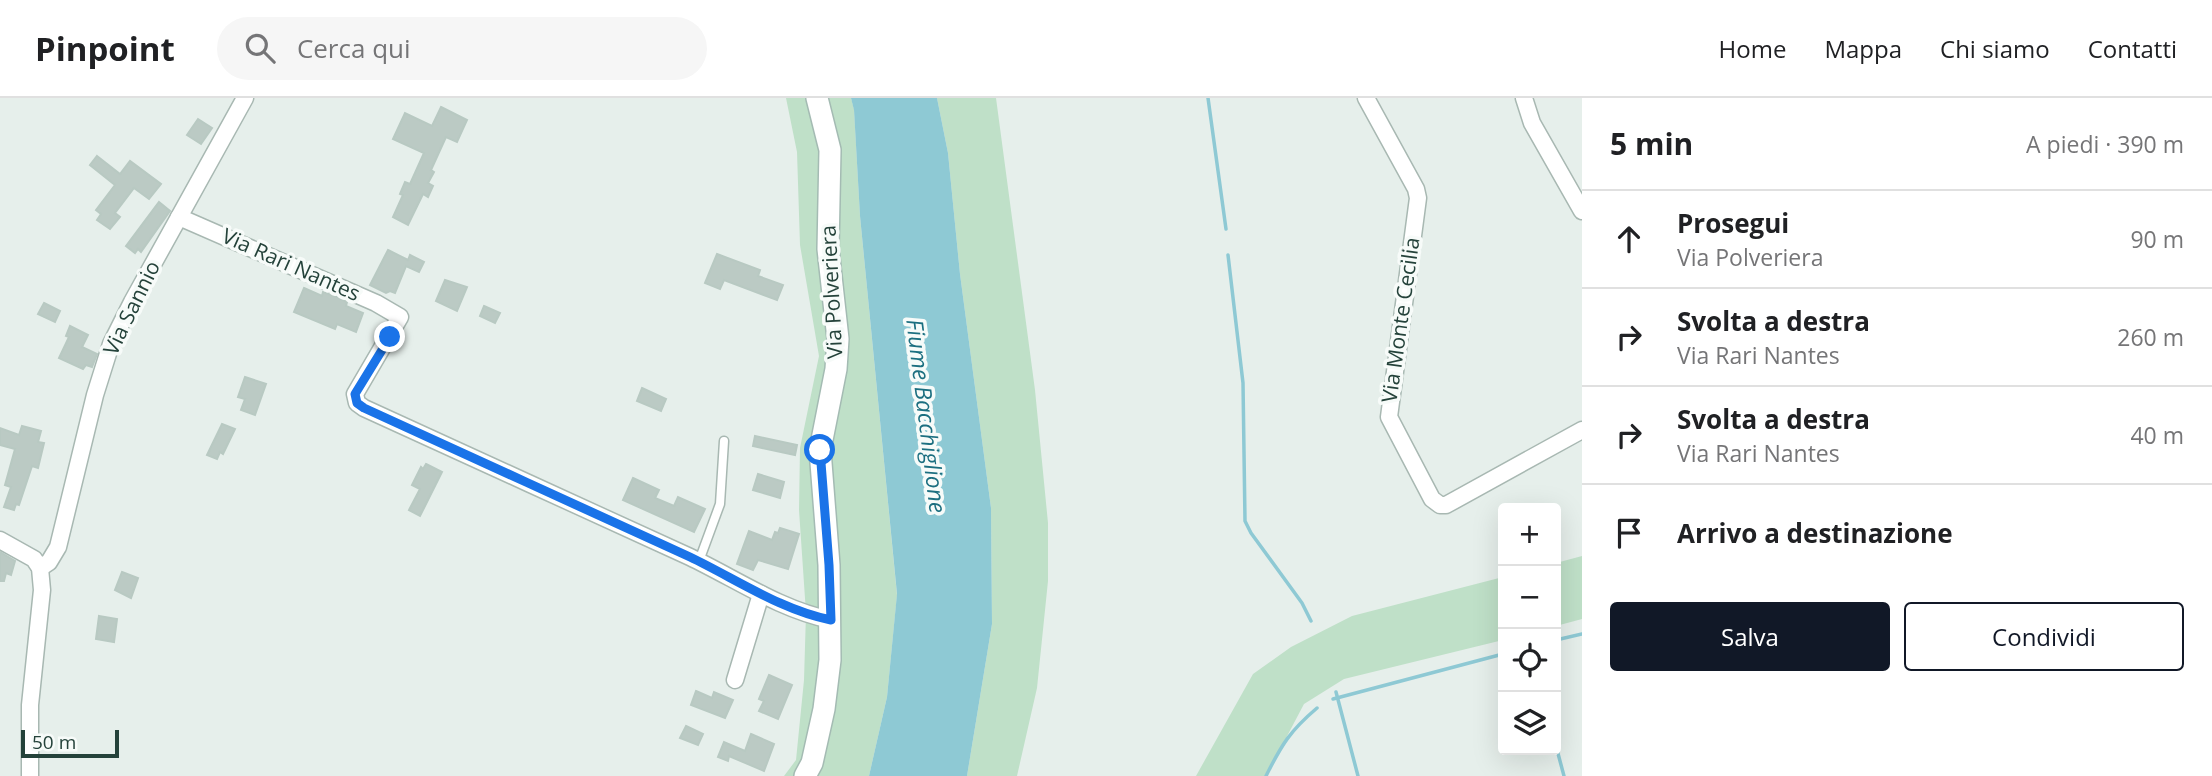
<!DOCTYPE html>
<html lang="it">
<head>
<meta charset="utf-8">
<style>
	:root { --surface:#fff; --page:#f6f6f6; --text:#202124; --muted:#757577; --line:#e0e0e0; --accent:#111827 }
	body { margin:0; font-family:"Open Sans",sans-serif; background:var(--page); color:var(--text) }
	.controls { position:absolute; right:21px; bottom:21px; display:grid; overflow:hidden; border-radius:7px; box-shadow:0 7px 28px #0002 }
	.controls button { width:63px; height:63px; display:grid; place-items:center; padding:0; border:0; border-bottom:2px solid var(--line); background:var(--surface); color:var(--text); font:35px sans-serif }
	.scale { position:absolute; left:21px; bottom:18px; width:98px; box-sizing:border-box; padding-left:7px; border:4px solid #24423a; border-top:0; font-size:19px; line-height:24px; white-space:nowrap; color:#24423a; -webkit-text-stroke:5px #f7fbf9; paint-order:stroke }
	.stop { position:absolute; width:21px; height:21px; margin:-16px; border:5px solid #1a73e8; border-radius:50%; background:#fff }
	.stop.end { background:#1a73e8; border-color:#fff; box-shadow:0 2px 7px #0008 }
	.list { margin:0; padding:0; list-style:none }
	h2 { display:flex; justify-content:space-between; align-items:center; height:91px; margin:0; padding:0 28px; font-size:30px }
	h2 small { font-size:23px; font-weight:400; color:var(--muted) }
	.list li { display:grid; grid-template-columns:46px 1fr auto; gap:21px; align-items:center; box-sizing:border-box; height:98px; padding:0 28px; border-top:2px solid var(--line) }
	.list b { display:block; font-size:26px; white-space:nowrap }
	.list p { margin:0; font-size:23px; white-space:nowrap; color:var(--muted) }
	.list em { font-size:23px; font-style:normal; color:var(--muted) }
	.actions { display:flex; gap:14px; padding:21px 28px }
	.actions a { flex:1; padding:16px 0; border:2px solid var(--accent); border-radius:7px; text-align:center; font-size:24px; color:var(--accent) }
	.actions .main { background:var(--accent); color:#fff }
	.icon { flex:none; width:38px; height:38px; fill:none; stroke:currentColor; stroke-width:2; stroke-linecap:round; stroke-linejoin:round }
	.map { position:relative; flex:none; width:1582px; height:678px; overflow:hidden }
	header { display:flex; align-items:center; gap:42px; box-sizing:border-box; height:98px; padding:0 35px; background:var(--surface); border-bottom:2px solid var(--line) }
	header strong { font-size:33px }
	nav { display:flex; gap:38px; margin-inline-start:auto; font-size:24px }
	.search { width:490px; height:63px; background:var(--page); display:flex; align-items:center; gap:18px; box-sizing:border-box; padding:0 24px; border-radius:38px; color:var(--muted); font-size:26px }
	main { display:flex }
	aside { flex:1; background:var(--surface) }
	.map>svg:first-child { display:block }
	.green { fill:#bfe0c8 }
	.water { fill:#8ec9d4 }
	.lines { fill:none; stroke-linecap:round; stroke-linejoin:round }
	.stream { stroke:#8ec9d4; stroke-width:3.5 }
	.building { fill:#bbcac4; stroke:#b8c9c2; stroke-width:2 }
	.lane-casing { stroke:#a8b8b2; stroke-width:11 }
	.street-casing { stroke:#a8b8b2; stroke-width:19 }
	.secondary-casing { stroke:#a4bbb3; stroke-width:24 }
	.lane { stroke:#fff; stroke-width:8 }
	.street { stroke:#fff; stroke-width:16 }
	.secondary { stroke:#fff; stroke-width:21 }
	.route { stroke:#1a73e8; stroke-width:9 }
	.labels { text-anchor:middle; stroke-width:7; stroke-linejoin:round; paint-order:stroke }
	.street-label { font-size:21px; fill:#24423a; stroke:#f7fbf9 }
	.water-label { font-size:23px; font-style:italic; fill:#1c6f80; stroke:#f7fbf9 }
</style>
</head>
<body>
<header>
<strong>Pinpoint</strong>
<div class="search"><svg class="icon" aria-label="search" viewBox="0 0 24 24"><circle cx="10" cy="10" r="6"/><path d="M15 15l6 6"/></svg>Cerca qui</div>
<nav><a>Home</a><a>Mappa</a><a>Chi siamo</a><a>Contatti</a></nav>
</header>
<main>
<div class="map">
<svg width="1582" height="678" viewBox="0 0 1582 678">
	<rect width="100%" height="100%" fill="#e6efeb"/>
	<g class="green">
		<path d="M786 0H851L854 11 860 118 897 497 887 599 869 678H784L796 662 804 582 806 515 799 412 800 350 819 258 800 147 797 54Z"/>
		<path d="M937 0H996L1035 292 1048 425V483L1037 590 1017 678H967L992 526 991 410 960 176 948 55Z"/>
		<path d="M1582 458V521L1556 528V465Z"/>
		<path d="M1503 479V542L1344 581 1304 606 1266 678H1196L1253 576 1291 549 1352 518Z"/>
	</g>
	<path class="water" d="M851 0H937L948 55 960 176 991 410 992 526 967 678H869L887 599 897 496 860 118 854 12Z"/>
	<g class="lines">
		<g class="stream">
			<path d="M1208 0 1226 131"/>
			<path d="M1228 157 1243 285 1245 423 1251 435 1302 505 1311 523"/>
			<path d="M1556 542 1582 536"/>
			<path d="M1336 594 1358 678"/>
			<path d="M1333 601 1503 556"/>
			<path d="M1556 648 1564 678"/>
			<path d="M1266 678C1282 646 1290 633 1317 610"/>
		</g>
	</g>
	<g class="building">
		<path d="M441 9 467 22 457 44 446 39 431 72 434 74 428 85 433 88 428 99 423 96 408 127 393 119 403 97 400 96 405 84 410 86 424 55 393 41 405 15 432 28Z"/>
		<path d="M198 21 212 30 201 46 187 37Z"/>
		<path d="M97 58 120 76 130 63 161 86 149 101 134 90 115 115 120 119 110 131 97 122 101 116 96 112 115 87 90 67Z"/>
		<path d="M159 104 170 113 141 154 138 151 135 155 126 148Z"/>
		<path d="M388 152 408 162 410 157 424 164 419 174 406 168 395 195 390 193 386 195 370 187Z"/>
		<path d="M717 156 760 172 758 178 783 187 777 202 724 182 720 191 705 185Z"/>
		<path d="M445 182 467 189 457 213 436 203Z"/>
		<path d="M304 190 322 198 323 194 337 199 347 204 346 208 363 215 356 234 337 226 335 231 294 214Z"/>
		<path d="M44 205 60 213 55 224 38 216Z"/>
		<path d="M484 208 500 215 495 225 480 218Z"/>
		<path d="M70 228 88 237 82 249 97 256 92 269 86 267 83 271 59 260 69 239 66 238Z"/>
		<path d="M245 279 266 286 255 317 241 312 245 301 238 299Z"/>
		<path d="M642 290 666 301 661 313 637 303Z"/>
		<path d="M222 326 235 331 223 356 220 354 217 361 207 357Z"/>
		<path d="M22 328 41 333 38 344 44 345 38 370 32 368 19 407 16 406 14 412 4 409 11 389 5 387 15 351 0 347V330L19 337Z"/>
		<path d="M755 338 797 347 795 357 753 348Z"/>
		<path d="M426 366 442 374 420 418 409 412 420 391 412 387 421 369 423 371Z"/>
		<path d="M758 376 784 384 780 400 753 392Z"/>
		<path d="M633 380 659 392 655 400 674 408 678 399 705 411 694 434 623 402Z"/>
		<path d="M780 430 799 436 788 471 758 462 753 472 737 466 749 433 772 442 775 434 778 435Z"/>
		<path d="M0 454 15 463 11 477 6 475 4 483H0Z"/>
		<path d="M122 474 138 480 131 500 115 492Z"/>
		<path d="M99 518 117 521 114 544 96 541Z"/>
		<path d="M769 577 792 587 778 621 759 613 764 603 759 601Z"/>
		<path d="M696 593 712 600 714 594 733 602 725 620 691 607Z"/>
		<path d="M686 628 703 636 698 647 680 640Z"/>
		<path d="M751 636 774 646 764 673 729 658 728 663 718 659 724 644 745 653Z"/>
	</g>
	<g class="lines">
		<g class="lane-casing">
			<path id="lane" d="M699 463 720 406 724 343"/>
		</g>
		<g class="street-casing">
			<g id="street">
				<path d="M1366 0 1416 91 1418 100 1389 319 1432 401 1440 407H1446L1582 332"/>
				<path d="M1524 0 1532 25 1582 113"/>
				<path d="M179 119 376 205 400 219 355 296 357 305 364 310C473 360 581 409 690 459 736 481 781 512 831 522"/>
				<path d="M0 442 34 461 40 470 42 492 30 607V678"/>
				<path d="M40 470 49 464 58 449 95 297 111 246 132 204 245 0"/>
				<path d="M735 582 761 496"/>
			</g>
		</g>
		<g class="secondary-casing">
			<path id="secondary" d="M805 678 812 665 824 611 830 562 829 467 820 352 836 271 838 241 828 151 830 52 817 0"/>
		</g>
		<use href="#lane" class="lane"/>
		<use href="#street" class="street"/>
		<use href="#secondary" class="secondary"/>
	</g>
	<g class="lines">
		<path class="route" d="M390 239 355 296 357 305 364 310C473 360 581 409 690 459 736 481 781 512 831 522L829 467 820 352"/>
	</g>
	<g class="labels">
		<g class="street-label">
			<text transform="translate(291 167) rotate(24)" y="7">Via Rari Nantes</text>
			<text transform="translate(832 194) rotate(-93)" y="7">Via Polveriera</text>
			<text transform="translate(132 210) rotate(-64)" y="7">Via Sannio</text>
			<text transform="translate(1401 222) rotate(-82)" y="7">Via Monte Cecilia</text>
		</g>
		<g class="water-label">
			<text transform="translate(926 318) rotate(83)" y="8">Fiume Bacchiglione</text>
		</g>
	</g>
</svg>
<div class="controls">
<button>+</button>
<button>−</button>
<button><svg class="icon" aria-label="locate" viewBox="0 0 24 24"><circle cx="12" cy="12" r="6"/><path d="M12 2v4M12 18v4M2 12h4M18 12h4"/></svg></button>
<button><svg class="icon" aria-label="layers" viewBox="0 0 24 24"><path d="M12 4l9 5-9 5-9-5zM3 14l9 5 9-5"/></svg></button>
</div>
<div class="scale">50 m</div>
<div class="stop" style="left:820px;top:352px"></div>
<div class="stop end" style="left:390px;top:239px"></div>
</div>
<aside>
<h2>5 min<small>A piedi · 390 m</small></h2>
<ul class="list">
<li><svg class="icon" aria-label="ahead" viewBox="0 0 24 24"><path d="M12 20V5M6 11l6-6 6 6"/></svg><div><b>Prosegui</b><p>Via Polveriera</p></div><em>90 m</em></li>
<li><svg class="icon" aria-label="right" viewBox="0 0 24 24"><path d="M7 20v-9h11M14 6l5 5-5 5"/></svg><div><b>Svolta a destra</b><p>Via Rari Nantes</p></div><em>260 m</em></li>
<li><svg class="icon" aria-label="right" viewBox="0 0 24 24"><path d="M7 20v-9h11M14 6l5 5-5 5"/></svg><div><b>Svolta a destra</b><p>Via Rari Nantes</p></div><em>40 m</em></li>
<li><svg class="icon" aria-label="arrive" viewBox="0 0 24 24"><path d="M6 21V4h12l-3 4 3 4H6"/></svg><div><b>Arrivo a destinazione</b></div></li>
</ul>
<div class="actions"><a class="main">Salva</a><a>Condividi</a></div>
</aside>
</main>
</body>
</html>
